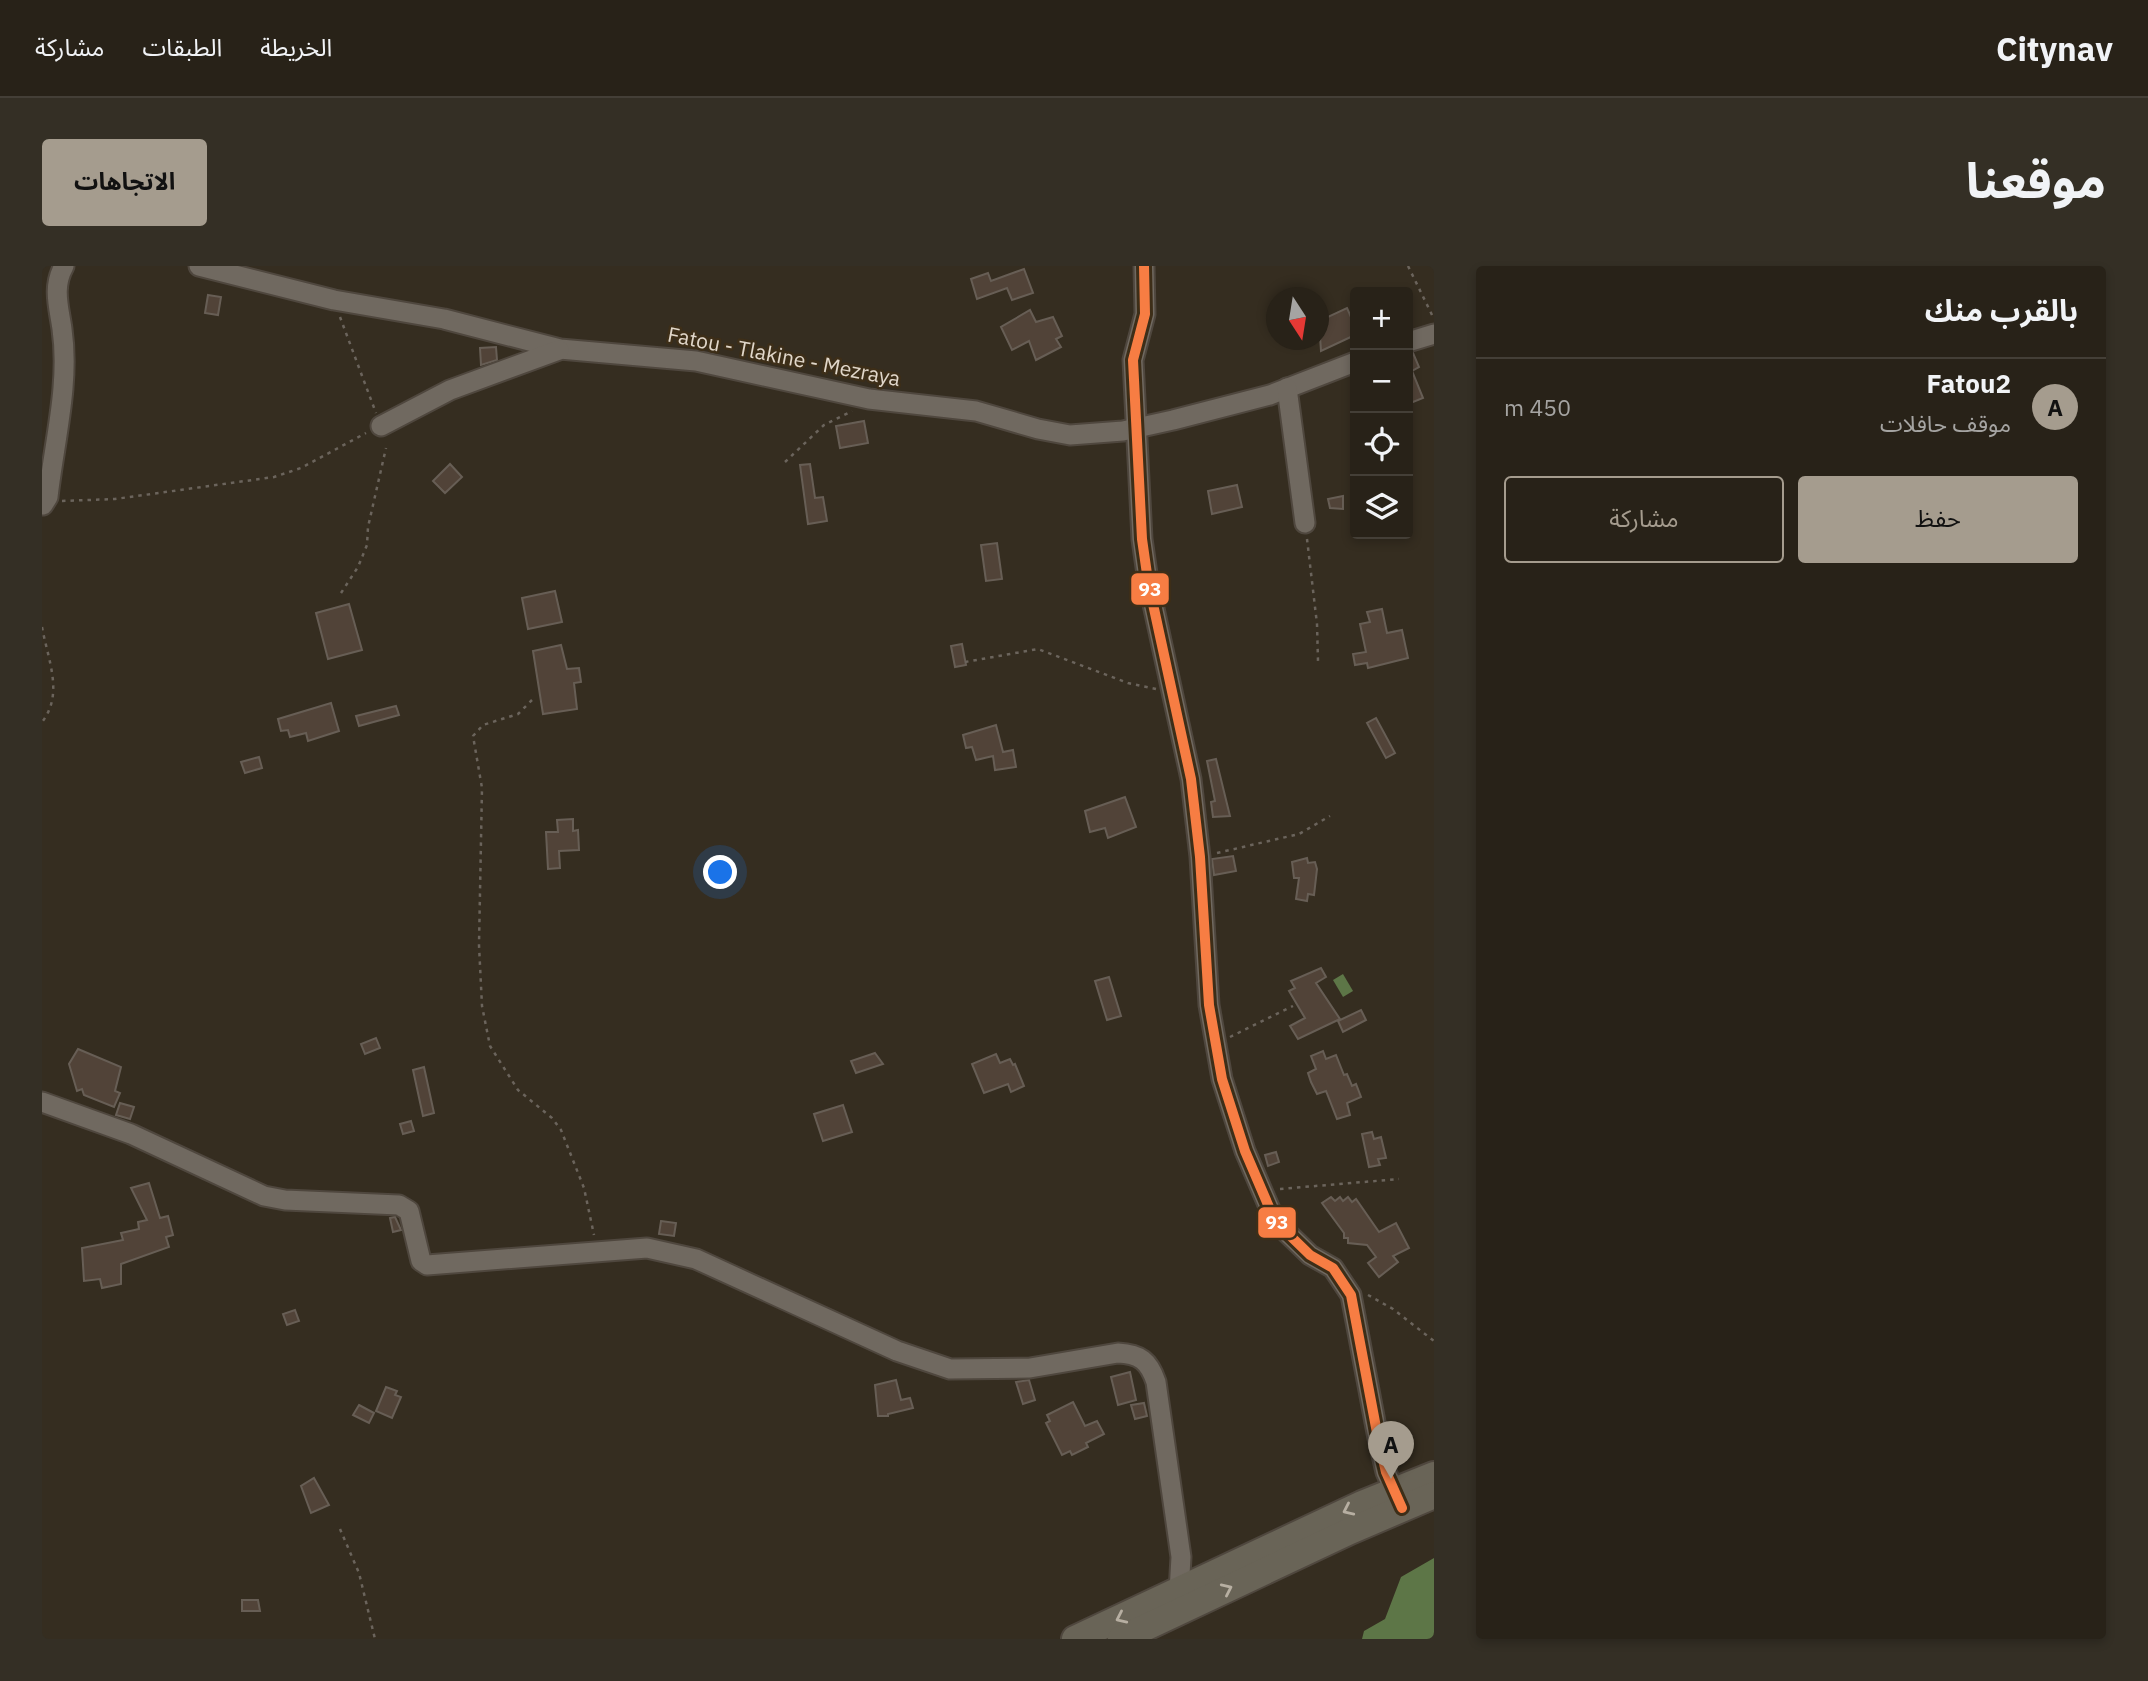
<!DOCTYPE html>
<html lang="ar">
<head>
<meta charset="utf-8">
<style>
	:root { --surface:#282218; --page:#342f25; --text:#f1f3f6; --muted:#a5a4a2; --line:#443f37; --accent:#a59c8e }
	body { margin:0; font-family:"IBM Plex Sans","Noto Sans Arabic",sans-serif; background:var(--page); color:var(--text); direction:rtl }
	.controls { position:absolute; right:21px; top:21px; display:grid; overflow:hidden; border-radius:7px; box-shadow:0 4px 10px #0003 }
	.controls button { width:63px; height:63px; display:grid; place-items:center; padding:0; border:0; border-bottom:2px solid var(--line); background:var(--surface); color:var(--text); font:35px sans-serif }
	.compass { position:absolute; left:1224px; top:21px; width:63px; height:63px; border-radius:50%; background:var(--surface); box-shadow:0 4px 10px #0003; rotate:168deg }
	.you { position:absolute; left:679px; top:607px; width:24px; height:24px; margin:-18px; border:5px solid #fff; border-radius:50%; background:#1a73e8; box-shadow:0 0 0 10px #1a73e833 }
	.badge { display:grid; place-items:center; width:46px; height:46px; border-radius:50%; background:var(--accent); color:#111; font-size:23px; font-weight:700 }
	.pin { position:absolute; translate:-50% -58px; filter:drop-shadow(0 2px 4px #0008) }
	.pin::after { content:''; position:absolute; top:37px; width:24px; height:21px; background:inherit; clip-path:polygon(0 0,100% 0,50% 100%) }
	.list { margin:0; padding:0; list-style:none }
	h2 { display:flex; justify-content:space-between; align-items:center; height:91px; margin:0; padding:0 28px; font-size:30px }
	h2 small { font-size:23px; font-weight:400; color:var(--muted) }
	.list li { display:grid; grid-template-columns:46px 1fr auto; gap:21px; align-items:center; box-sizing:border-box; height:98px; padding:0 28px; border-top:2px solid var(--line) }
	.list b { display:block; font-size:26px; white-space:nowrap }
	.list p { margin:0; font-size:23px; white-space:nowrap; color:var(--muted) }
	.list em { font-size:23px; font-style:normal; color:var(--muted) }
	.actions { display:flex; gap:14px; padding:21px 28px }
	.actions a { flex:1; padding:16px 0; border:2px solid var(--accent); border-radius:7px; text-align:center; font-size:24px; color:var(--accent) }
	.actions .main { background:var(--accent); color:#111 }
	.icon { flex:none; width:38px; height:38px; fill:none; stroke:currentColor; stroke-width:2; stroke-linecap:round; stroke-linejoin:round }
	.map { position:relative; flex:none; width:1392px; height:1373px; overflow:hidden; direction:ltr; border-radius:7px }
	header { display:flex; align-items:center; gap:42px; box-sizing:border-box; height:98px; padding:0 35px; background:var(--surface); border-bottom:2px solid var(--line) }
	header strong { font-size:33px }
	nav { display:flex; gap:38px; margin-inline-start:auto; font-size:24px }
	.intro { display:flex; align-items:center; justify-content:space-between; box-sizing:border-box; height:168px; padding:0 42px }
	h1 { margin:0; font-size:49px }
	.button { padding:18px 32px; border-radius:7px; background:var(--accent); color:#111; font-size:24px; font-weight:700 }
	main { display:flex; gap:42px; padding:0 42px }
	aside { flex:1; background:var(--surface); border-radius:7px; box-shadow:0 4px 10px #0003 }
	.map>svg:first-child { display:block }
	.water { fill:#5d7647 }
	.building { fill:#514338; stroke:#675e55; stroke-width:2 }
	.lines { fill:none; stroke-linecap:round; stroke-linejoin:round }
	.minor-casing { stroke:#4f473e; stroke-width:23 }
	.major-casing { stroke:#4f473e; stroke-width:30 }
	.path { stroke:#6b645c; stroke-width:2.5; stroke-dasharray:3.5 5; stroke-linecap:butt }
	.minor { stroke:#706960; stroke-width:19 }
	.major { stroke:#696457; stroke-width:26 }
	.bus-1-casing { stroke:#3d2e18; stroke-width:16 }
	.bus-1 { stroke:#f77d43; stroke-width:10 }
	.oneway { stroke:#b7afa2 }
	.labels { text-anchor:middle; stroke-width:5; stroke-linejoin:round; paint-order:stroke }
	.street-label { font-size:21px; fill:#e1d7ca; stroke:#3d2e18 }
	.line-badge { stroke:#3d2e18; stroke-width:2.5 }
	.badge-label { font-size:19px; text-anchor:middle; font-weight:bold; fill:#fff }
</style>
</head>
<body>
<header>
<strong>Citynav</strong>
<nav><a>الخريطة</a><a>الطبقات</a><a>مشاركة</a></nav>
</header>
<div class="intro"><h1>موقعنا</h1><a class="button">الاتجاهات</a></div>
<main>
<aside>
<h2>بالقرب منك<small></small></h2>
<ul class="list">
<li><span class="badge">A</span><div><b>Fatou2</b><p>موقف حافلات</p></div><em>450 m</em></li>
</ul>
<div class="actions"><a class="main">حفظ</a><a>مشاركة</a></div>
</aside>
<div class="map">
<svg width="1392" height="1373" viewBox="0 0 1392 1373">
	<rect width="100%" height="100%" fill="#352d20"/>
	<g class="water">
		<path d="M1301 708 1311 725 1301 731 1291 714Z"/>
		<path d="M1392 1292V1373H1320L1322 1365 1343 1353 1359 1311Z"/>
	</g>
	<g class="building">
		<path d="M982 3 991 27 970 34 965 22 935 33 929 13 946 7 949 15Z"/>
		<path d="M166 29 179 31 176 49 163 47Z"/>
		<path d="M1305 42 1313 60V69L1279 85 1277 55Z"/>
		<path d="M988 44 994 56 1011 51 1020 70 1014 73 1019 81 994 94 987 75 970 84 959 61Z"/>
		<path d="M454 81 455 94 439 99 438 82Z"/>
		<path d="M1371 87 1377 101 1370 105 1381 132 1366 138V88Z"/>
		<path d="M822 155 826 177 798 182 794 160Z"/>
		<path d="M408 198 420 211 403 227 391 215Z"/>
		<path d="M768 198 773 232 781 231 785 255 766 258 758 199Z"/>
		<path d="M1195 219 1200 241 1170 248 1166 225Z"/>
		<path d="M1301 230V243L1288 242 1286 233Z"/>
		<path d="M955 277 960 313 944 315 939 279Z"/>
		<path d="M513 325 520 356 486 363 480 332Z"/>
		<path d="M307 338 320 384 286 393 274 347Z"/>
		<path d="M1340 343 1345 367 1360 364 1366 392 1326 402 1325 397 1313 399 1311 388 1324 386 1318 358 1328 356 1325 346Z"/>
		<path d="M920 378 924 399 913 401 909 380Z"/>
		<path d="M519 379 525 403 537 402 539 416 532 417 535 443 501 448 491 385Z"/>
		<path d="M289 437 297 465 266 475 264 467 248 471 246 464 239 465 236 453Z"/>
		<path d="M354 440 357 449 317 460 314 450Z"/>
		<path d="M1334 452 1353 487 1344 492 1325 457Z"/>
		<path d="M954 459 961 486 971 484 974 501 953 504 951 490 934 494 930 481 924 482 921 469Z"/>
		<path d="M217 491 220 502 203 507 199 496Z"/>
		<path d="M1174 493 1188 550 1171 551 1169 536 1173 535 1165 495Z"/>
		<path d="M1083 531 1094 561 1066 572 1063 562 1048 566 1043 545Z"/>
		<path d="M531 553V565L536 564 537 584 517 585 518 602 506 603 504 566H516L515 554Z"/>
		<path d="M1191 590 1194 605 1172 609 1170 593Z"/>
		<path d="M1265 592 1266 597 1273 596 1275 603 1272 629 1266 628 1265 635 1254 633 1257 612H1252L1250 596Z"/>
		<path d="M1279 702 1284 711 1274 717 1298 753 1256 773 1248 760 1263 752 1247 725 1253 722 1249 715Z"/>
		<path d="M1067 711 1079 750 1065 754 1053 715Z"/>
		<path d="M1319 744 1324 754 1301 766 1296 755Z"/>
		<path d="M334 772 338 782 323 788 319 778Z"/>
		<path d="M36 783 79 801 73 825 78 827 72 841 42 829 40 823 35 825 27 798Z"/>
		<path d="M1281 785 1284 793 1294 789 1302 809 1305 808 1310 820 1314 818 1319 831 1305 837 1308 849 1295 853 1284 825 1275 828 1269 816 1266 807 1274 803 1269 790Z"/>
		<path d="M833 787 841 798 814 807 809 795Z"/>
		<path d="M954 788 958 797 968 793 971 799 973 798 982 820 969 826 966 818 942 827 930 798Z"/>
		<path d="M382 801 392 847 381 850 371 804Z"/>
		<path d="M78 837 92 841 88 853 74 849Z"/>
		<path d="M801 839 810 866 781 875 772 848Z"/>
		<path d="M369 855 372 865 361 868 358 858Z"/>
		<path d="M1330 866 1332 873 1339 871 1344 892 1336 893 1338 899 1327 901 1320 868Z"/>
		<path d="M1234 886 1237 896 1226 900 1223 889Z"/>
		<path d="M107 917 118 952 126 950 131 969 124 971 127 981 79 998V1018L60 1022 58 1013 42 1015 40 982 81 974 79 967 97 963 96 956 105 954 89 922Z"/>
		<path d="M1289 931 1293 935 1298 931 1301 935 1306 931 1310 936 1314 933 1337 966 1354 957 1367 982 1351 990 1356 996 1337 1011 1326 997 1334 991 1325 979 1306 977V972H1302V967L1280 937Z"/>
		<path d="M353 951 359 964 351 966 348 952Z"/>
		<path d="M619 955 634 957 632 970 617 968Z"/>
		<path d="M253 1044 257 1055 245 1059 241 1048Z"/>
		<path d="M1088 1106 1094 1134 1076 1139 1069 1111Z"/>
		<path d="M854 1114 859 1134 868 1132 871 1142 846 1148V1150H836L833 1119Z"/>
		<path d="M987 1114 993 1134 981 1138 974 1116Z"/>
		<path d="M344 1121 355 1125 353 1129 359 1131 350 1152 334 1145Z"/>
		<path d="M1031 1136 1043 1160 1055 1155 1062 1168 1044 1177 1046 1181 1030 1189 1028 1185 1020 1189 1004 1157 1008 1155 1005 1149Z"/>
		<path d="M1102 1137 1105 1150 1093 1153 1089 1139Z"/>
		<path d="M317 1139 332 1147 327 1157 311 1149Z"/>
		<path d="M272 1212 287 1239 269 1247 259 1220Z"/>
		<path d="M200 1334H216L218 1345H200Z"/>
	</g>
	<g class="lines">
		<g class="minor-casing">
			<g id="minor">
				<path d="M157 0 292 34 402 53 518 83 654 95 827 133 934 145 996 163 1028 169 1081 165 1131 154 1228 129 1313 96"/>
				<path d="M1102 0 1103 48 1091 94 1100 273 1106 315 1149 513 1158 591 1167 739 1180 813 1203 885 1233 955 1268 989 1291 1002 1309 1029 1336 1172 1344 1206 1357 1235"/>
				<path d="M1366 76 1392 68"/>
				<path d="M1245 122 1263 257"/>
				<path d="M339 160 408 124 517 84"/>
				<path d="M1 239 6 231C12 177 28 118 20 63 17 41 10 21 22 0"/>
				<path d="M0 836 89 868 222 930 243 934 357 939 367 945 379 995 385 999 605 982 654 993 855 1085 908 1103 988 1102 1076 1087C1098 1088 1107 1095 1114 1116L1139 1291 1137 1326"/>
			</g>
		</g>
		<g class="major-casing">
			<g id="major">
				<path d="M1033 1373 1320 1238 1392 1209"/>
				<path d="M1079 1373 1308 1265 1392 1229"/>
			</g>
		</g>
		<g class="path">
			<path d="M1366 0 1392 53"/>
			<path d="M298 51 334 147"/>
			<path d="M743 196 782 159 810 145"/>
			<path d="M20 235 73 233 232 211 259 202 324 167"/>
			<path d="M1265 273 1275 358 1276 395"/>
			<path d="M299 327 316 301 325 279 326 261 344 182"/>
			<path d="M0 361C6 394 22 428 0 456"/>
			<path d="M923 396 996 383 1086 417 1114 423"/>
			<path d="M490 434 476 448 441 459 431 470 440 522 437 679 440 740 448 780 476 824 510 852 519 864 542 922 552 969"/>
			<path d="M1175 587 1257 568 1288 550"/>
			<path d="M1188 771 1251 740"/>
			<path d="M1238 923 1357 913"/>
			<path d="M1326 1029 1351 1043 1392 1075"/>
			<path d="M298 1263 317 1307 333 1373"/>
		</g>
		<use href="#minor" class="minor"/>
		<use href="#major" class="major"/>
		<g class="bus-1-casing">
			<path id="bus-1" d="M1102 0 1103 48 1091 94 1100 273 1106 315 1149 513 1158 591 1167 739 1180 813 1203 885 1233 955 1268 989 1291 1002 1309 1029 1336 1172 1344 1206 1360 1242"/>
		</g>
		<use href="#bus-1" class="bus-1"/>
	</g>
	<defs><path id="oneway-chevron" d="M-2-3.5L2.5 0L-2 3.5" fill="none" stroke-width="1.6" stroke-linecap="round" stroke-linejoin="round" transform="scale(1.75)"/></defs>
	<g class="oneway">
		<use href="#oneway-chevron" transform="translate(1306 1244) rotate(155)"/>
		<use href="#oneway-chevron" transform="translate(1185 1323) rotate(-25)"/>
		<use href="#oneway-chevron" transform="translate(1079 1352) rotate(155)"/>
	</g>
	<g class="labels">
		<g class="street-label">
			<text transform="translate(742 91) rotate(11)" y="7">Fatou - Tlakine - Mezraya</text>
		</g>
	</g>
	<g class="line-badge">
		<rect x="1088" y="306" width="40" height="34" rx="7" fill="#f77d43"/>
		<rect x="1215" y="940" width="40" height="33" rx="7" fill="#f77d43"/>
	</g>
	<g class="badge-label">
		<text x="1108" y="330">93</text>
		<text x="1235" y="963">93</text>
	</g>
</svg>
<div class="controls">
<button>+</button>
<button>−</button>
<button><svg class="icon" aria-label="locate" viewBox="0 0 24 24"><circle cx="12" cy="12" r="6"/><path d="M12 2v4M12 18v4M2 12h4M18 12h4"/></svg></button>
<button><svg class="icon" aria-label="layers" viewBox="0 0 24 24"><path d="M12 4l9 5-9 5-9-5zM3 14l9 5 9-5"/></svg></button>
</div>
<svg class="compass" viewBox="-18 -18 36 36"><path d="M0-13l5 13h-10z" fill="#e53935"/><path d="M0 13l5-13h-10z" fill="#a5a4a2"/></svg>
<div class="you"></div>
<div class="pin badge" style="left:1349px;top:1213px">A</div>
</div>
</main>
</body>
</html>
